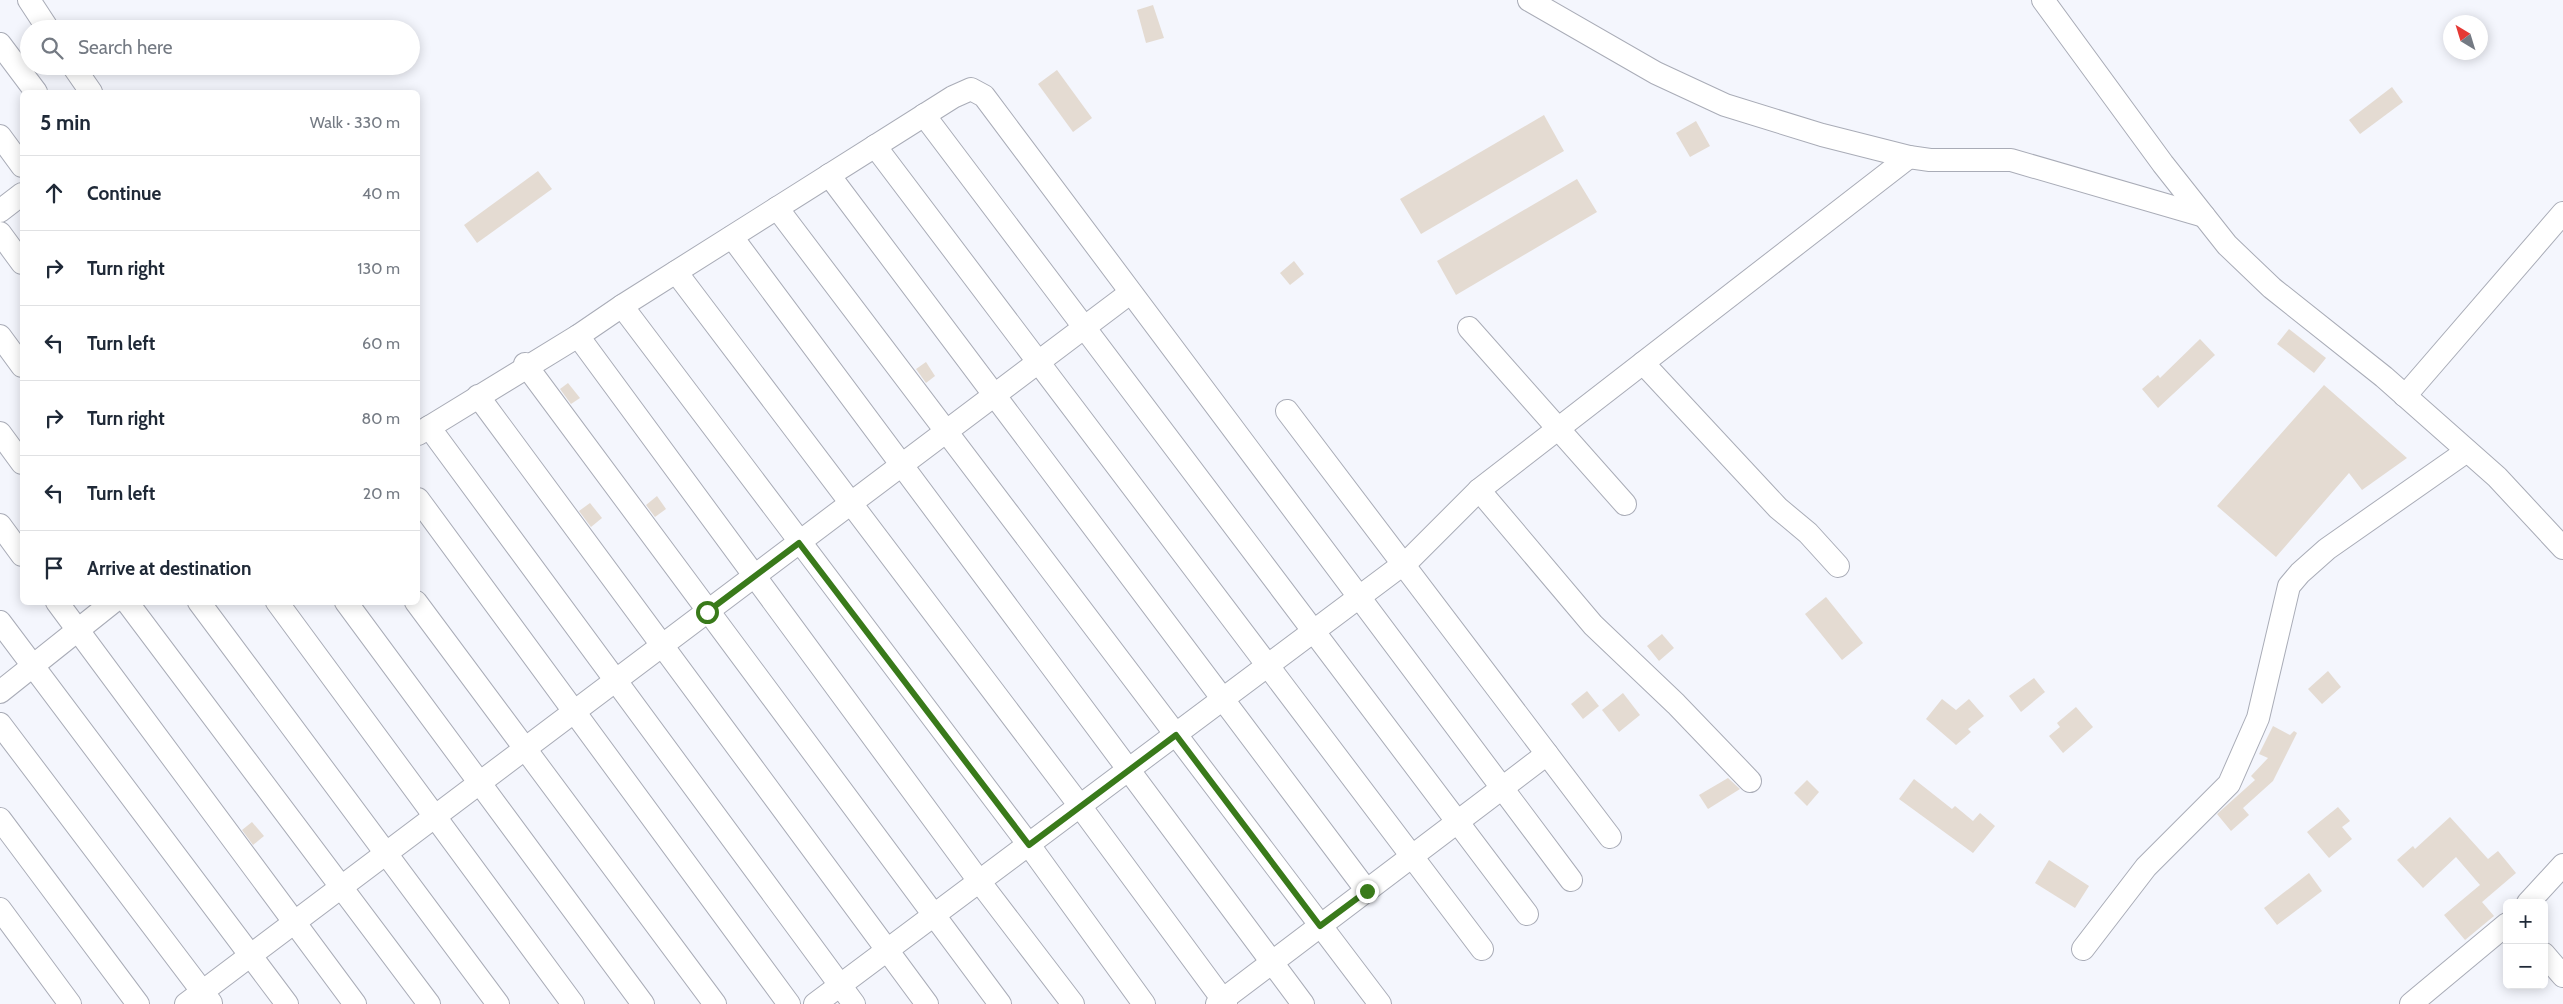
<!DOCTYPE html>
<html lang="en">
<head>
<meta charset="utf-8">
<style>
	:root { --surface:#fff; --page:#f6f6f7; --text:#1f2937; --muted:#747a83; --line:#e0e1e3 }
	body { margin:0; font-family:Cabin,sans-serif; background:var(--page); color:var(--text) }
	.controls { position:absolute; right:15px; bottom:15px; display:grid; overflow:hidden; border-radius:8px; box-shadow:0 2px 12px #0003 }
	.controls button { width:45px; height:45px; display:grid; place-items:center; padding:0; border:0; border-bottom:1px solid var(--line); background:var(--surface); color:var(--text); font:25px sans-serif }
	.compass { position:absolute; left:2443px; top:15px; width:45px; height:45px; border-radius:50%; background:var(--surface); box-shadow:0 2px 12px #0003; rotate:322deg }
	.stop { position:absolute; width:15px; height:15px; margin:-11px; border:4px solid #397a1a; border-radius:50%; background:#fff }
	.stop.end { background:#397a1a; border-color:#fff; box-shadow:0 1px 5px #0008 }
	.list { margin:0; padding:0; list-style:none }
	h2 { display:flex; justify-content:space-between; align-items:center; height:65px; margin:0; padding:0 20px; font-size:21px }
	h2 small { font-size:16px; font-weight:400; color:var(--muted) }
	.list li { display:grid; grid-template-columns:32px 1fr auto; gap:15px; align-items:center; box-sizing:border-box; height:75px; padding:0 20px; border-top:1px solid var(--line) }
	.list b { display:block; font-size:19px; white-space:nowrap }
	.list em { font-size:16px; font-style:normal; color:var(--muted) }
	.icon { flex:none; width:28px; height:28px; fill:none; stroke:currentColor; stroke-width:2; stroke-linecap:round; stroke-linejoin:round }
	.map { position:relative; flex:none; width:2563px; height:1004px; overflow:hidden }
	.search { position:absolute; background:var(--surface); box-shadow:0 2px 12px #0003; left:20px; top:20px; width:400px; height:55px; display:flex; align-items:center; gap:12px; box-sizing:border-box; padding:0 18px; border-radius:28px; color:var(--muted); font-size:19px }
	.panel { position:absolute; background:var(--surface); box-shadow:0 2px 12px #0003; left:20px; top:90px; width:400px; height:515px; border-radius:8px }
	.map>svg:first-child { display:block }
	.building { fill:#e4dbd2 }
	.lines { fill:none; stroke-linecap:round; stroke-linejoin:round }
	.minor-casing { stroke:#a9acb7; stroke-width:24 }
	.minor { stroke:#fff; stroke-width:22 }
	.route { stroke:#397a1a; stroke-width:6 }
</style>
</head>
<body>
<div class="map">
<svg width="2563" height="1004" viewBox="0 0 2563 1004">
	<rect width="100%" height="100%" fill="#f4f6fd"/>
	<g class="building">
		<path d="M1153 5 1164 38 1146 43 1137 10Z"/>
		<path d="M1057 70 1092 118 1073 132 1038 84Z"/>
		<path d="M2392 87 2403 102 2360 134 2349 120Z"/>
		<path d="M1544 115 1564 151 1421 234 1400 199Z"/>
		<path d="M1696 121 1710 146 1690 157 1676 133Z"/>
		<path d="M538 171 552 189 477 243 464 225Z"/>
		<path d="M1577 179 1597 212 1456 295 1437 261Z"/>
		<path d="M1294 261 1304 274 1290 285 1280 273Z"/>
		<path d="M2289 329 2326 358 2314 373 2277 344Z"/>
		<path d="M2200 339 2215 355 2158 408 2142 389 2158 375 2160 378Z"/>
		<path d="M926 362 935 376 926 383 916 369Z"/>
		<path d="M568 383 580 398 571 404 560 389Z"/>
		<path d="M2324 385 2407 458 2362 490 2349 473 2276 557 2217 506Z"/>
		<path d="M657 496 666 509 655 517 646 505Z"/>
		<path d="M590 503 602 518 591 527 579 511Z"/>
		<path d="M1826 597 1863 643 1842 660 1805 614Z"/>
		<path d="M1662 634 1674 648 1659 661 1647 646Z"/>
		<path d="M2328 671 2341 687 2322 704 2308 689Z"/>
		<path d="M2034 678 2045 692 2021 712 2009 696Z"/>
		<path d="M1587 691 1599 706 1583 719 1571 704Z"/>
		<path d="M1623 693 1640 715 1619 732 1602 710Z"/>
		<path d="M1942 699 1956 710 1969 699 1984 716 1968 729 1971 732 1956 745 1926 719Z"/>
		<path d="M2076 707 2093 727 2063 753 2049 736 2060 727 2057 723Z"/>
		<path d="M2273 726 2290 735 2294 731 2297 733 2273 781 2243 808 2249 815 2231 831 2217 814 2255 780 2251 776 2268 758 2259 754Z"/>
		<path d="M1728 778 1740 789 1708 809 1699 795Z"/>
		<path d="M1914 779 1952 809 1955 806 1973 821 1980 813 1995 826 1973 853 1899 799Z"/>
		<path d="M1807 780 1819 792 1807 806 1794 793Z"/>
		<path d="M2338 807 2350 821 2342 827 2352 839 2329 858 2307 832Z"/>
		<path d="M2450 817 2488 859 2498 851 2516 873 2482 902 2494 916 2465 940 2444 915 2480 885 2456 857 2423 888 2397 860 2413 846 2415 849Z"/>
		<path d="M252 822 264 836 253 845 242 830Z"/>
		<path d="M2049 860 2089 886 2075 908 2035 883Z"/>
		<path d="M2309 873 2322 891 2277 925 2264 908Z"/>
	</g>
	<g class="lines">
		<g class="minor-casing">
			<g id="minor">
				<path d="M29 0 48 29"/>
				<path d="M1529 0 1656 73 1725 105 1822 135 1909 157 1930 160H2011L2204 216"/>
				<path d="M2043 0 2163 164 2227 245 2272 288 2384 377 2497 477 2563 548"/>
				<path d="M0 44 36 92"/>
				<path d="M73 66 91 92"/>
				<path d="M924 115 1527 914"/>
				<path d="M0 136 22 166"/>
				<path d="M875 146 1482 949"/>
				<path d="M829 175 1367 891"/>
				<path d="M777 208 1380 1004"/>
				<path d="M0 211 22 194"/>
				<path d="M0 233 22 263"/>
				<path d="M732 237 1303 1004"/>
				<path d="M676 272 1080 806 1226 1004"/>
				<path d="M622 306 1029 845 1144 1004"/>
				<path d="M1469 328 1625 504"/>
				<path d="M0 336 22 366"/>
				<path d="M578 336 979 881 1073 1004"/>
				<path d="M1643 363 1778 508 1808 533 1838 566"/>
				<path d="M525 364 1000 1004"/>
				<path d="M478 396 927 1004"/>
				<path d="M2405 396 2563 213"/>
				<path d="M1287 411 1610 837"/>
				<path d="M429 427 854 1004"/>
				<path d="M0 433 22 463"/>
				<path d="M418 434 578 336 622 306 953 97 971 89 984 96 1571 880"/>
				<path d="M1479 490 1593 625 1676 704 1750 781"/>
				<path d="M418 499 789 1004"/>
				<path d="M0 525 22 555"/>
				<path d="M57 602 355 1004"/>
				<path d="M127 602 429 1004"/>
				<path d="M199 602 498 1004"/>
				<path d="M277 602 573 1004"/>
				<path d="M346 602 643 1004"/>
				<path d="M416 602 715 1004"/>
				<path d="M0 622 287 1004"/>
				<path d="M0 692 113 602"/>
				<path d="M0 724 211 1003"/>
				<path d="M0 819 138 1004"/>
				<path d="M2528 903 2563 865"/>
				<path d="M0 909 70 1004"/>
				<path d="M2083 949 2146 867 2229 784 2258 718 2289 586 2300 573 2327 549 2467 451"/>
				<path d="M2544 954 2563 976"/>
				<path d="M186 1004 1130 293"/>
				<path d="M815 1004 1410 559 1479 490 1909 157"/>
				<path d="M1217 1004 1547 754"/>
				<path d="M2411 1004 2507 924"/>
			</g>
		</g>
		<use href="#minor" class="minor"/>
	</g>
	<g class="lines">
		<path class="route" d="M707 612 799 543 1029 845 1176 735 1320 926 1367 891"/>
	</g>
</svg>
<div class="controls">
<button>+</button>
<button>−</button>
</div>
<svg class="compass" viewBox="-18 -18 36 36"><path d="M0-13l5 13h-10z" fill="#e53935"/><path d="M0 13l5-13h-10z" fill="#747a83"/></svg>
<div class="stop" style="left:707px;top:612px"></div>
<div class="stop end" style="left:1367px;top:891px"></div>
<div class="search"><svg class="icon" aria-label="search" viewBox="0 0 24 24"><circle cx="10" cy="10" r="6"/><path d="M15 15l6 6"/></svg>Search here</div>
<section class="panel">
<h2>5 min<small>Walk · 330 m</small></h2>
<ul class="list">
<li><svg class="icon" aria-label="ahead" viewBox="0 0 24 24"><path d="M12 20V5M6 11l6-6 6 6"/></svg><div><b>Continue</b></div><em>40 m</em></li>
<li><svg class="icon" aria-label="right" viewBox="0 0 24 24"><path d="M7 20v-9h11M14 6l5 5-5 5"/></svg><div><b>Turn right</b></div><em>130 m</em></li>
<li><svg class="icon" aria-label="left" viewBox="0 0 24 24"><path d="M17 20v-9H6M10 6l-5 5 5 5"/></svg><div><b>Turn left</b></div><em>60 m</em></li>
<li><svg class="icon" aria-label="right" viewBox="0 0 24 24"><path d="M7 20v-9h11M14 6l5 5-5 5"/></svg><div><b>Turn right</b></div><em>80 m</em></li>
<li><svg class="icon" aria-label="left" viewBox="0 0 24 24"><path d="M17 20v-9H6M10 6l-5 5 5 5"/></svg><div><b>Turn left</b></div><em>20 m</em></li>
<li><svg class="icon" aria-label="arrive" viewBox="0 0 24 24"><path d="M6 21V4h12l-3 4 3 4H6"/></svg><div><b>Arrive at destination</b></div></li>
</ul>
</section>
</div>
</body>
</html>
